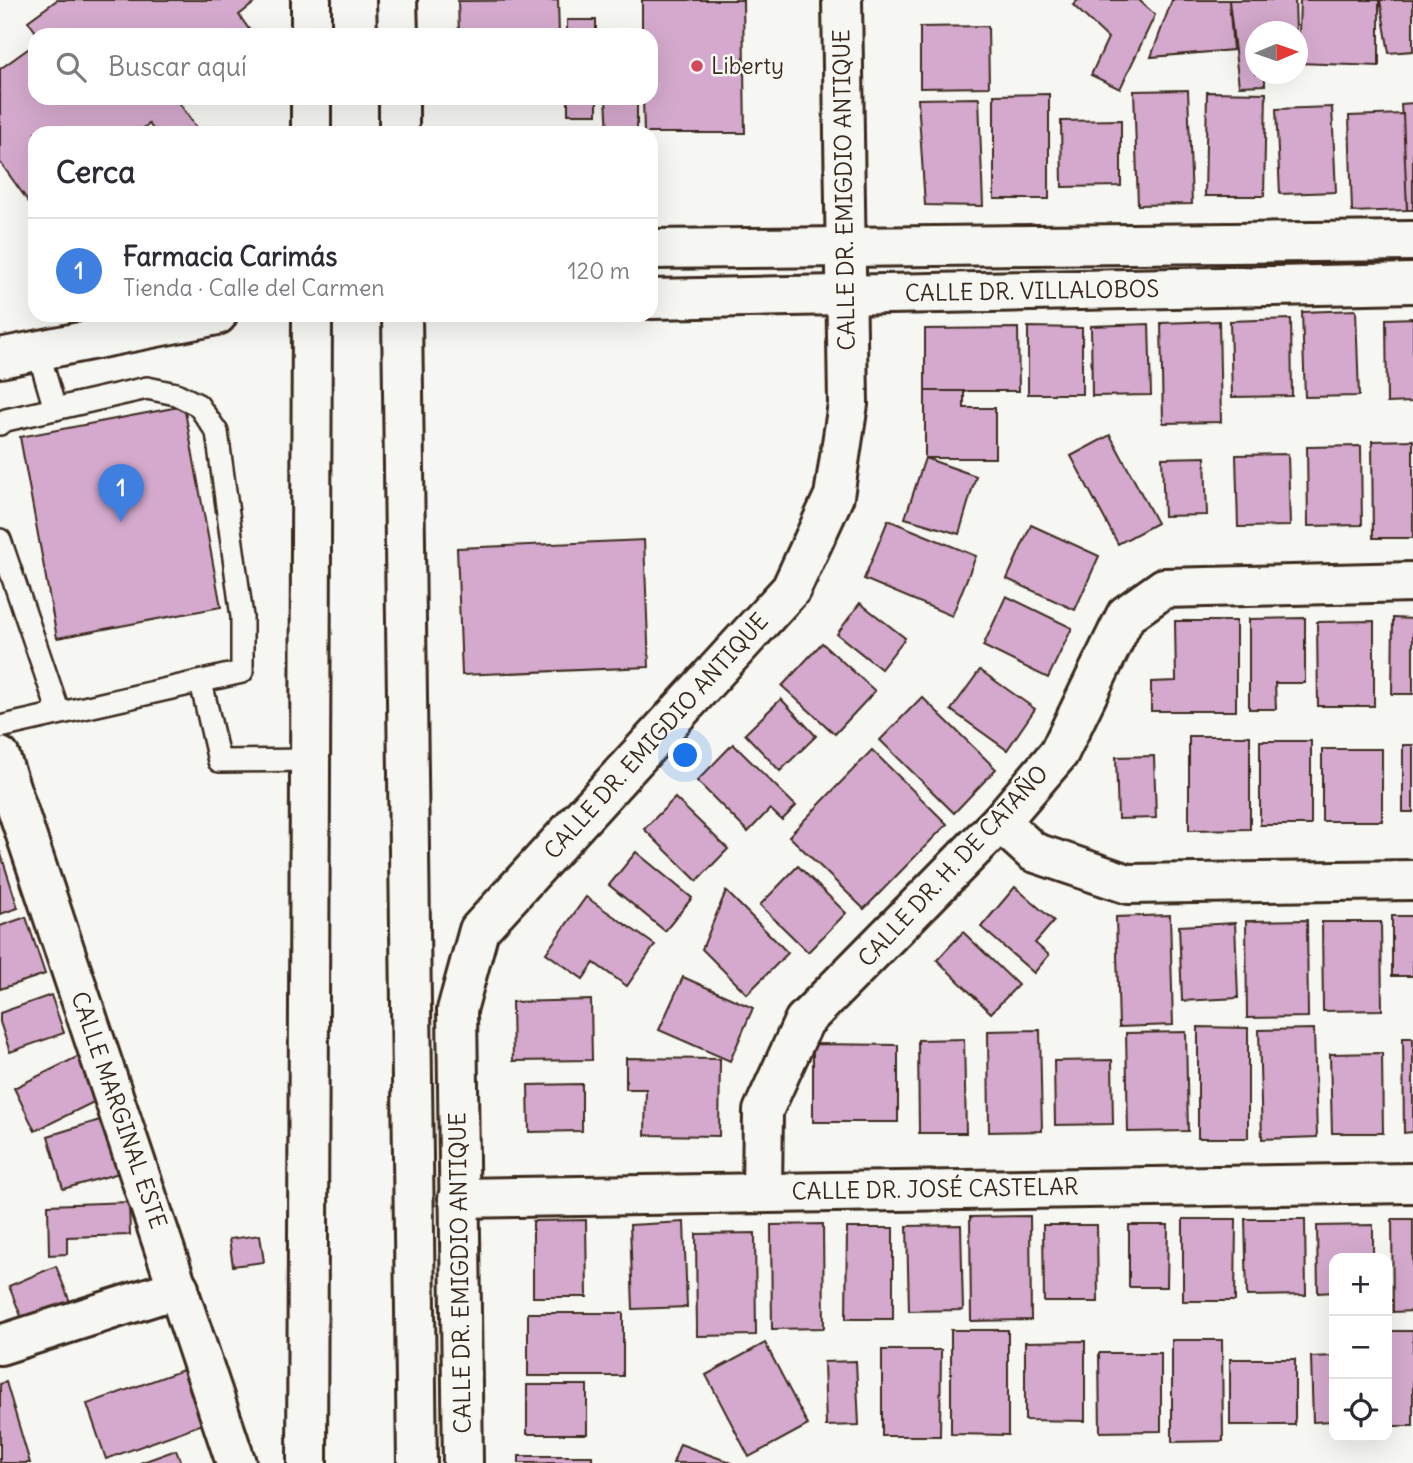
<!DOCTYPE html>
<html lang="es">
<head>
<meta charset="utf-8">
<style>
	:root { --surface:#fff; --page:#f7f7f7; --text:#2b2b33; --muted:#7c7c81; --line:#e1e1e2; --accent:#b45309 }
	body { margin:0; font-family:Delius,sans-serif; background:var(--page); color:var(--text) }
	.controls { position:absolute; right:21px; bottom:21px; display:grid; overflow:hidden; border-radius:14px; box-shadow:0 7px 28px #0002 }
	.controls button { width:63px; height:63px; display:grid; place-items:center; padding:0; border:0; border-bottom:2px solid var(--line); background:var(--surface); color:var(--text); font:35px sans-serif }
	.compass { position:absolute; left:1245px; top:21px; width:63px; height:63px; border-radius:50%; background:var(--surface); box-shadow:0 7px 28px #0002; rotate:88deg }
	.you { position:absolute; left:686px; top:756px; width:24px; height:24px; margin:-18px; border:5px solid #fff; border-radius:50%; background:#1a73e8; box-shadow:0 0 0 10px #1a73e833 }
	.badge { display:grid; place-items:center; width:46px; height:46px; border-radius:50%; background:var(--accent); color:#fff; font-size:23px; font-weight:700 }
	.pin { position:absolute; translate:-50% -58px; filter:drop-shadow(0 2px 4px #0008) }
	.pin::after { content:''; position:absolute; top:37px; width:24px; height:21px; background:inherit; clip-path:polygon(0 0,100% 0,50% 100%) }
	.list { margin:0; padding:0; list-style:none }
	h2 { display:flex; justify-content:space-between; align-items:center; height:91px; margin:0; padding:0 28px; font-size:30px }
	h2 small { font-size:23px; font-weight:400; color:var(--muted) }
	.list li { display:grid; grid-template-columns:46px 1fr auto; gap:21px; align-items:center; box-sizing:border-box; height:105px; padding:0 28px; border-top:2px solid var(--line) }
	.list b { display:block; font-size:26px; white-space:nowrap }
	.list p { margin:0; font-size:23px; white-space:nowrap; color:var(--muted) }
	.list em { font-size:23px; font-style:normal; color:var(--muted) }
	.icon { flex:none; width:38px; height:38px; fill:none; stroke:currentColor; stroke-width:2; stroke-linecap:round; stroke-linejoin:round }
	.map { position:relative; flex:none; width:1413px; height:1463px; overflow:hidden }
	.search { position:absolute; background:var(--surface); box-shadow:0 7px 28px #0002; left:28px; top:28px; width:630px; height:77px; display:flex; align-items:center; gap:18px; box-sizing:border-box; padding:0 24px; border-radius:21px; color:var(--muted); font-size:26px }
	.panel { position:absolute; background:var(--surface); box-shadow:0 7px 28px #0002; left:28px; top:126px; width:630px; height:196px; border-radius:21px }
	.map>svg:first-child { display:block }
	.building { fill:#d4a9cd; stroke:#3b2a1e; stroke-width:2 }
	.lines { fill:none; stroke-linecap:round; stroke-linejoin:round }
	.lane-casing { stroke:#3b2a1e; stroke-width:26 }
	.street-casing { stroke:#3b2a1e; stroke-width:44 }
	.secondary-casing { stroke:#3b2a1e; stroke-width:44 }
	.lane { stroke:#f6f6f2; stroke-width:21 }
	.street { stroke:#f6f6f2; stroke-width:38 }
	.secondary { stroke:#f6f6f2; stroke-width:38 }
	.poi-dot { fill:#d1495b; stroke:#f6f6f2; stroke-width:2.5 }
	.labels { text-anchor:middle; stroke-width:5; stroke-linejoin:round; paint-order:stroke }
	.poi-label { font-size:23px; fill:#3b2a1e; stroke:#f6f6f2; text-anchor:start }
	.street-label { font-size:23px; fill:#3b2a1e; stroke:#f6f6f2 }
</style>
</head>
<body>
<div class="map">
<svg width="1413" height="1463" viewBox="0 0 1413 1463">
	<rect width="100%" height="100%" fill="#f6f6f2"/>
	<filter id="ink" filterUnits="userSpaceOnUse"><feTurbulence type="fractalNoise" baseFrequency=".0143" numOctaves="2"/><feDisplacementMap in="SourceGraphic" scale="14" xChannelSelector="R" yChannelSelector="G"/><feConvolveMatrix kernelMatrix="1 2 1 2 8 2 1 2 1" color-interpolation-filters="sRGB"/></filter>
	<g filter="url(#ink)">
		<g class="building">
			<path d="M57 0H258L239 15 253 35H38L28 21Z"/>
			<path d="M558 0 559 35H459L458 1Z"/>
			<path d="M642 0H743L745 133H644L643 98H651V35H642Z"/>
			<path d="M1078 0H1139L1155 15 1120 89 1091 75 1108 38 1073 5Z"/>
			<path d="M1172 0H1229L1233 50 1151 57Z"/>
			<path d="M1229 0H1295L1296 32H1256V74H1265V85L1239 86Z"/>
			<path d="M1300 0H1379V66L1298 63Z"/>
			<path d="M1380 0H1413V51L1389 53Z"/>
			<rect x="567" y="20" width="29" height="15"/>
			<path d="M988 26 989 87 920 88V27Z"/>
			<path d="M35 44V98H188L180 104 200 133H156L149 124 137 133H35L33 208 0 162V69Z"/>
			<path d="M1188 90 1192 204 1138 205 1134 91Z"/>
			<path d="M1207 92 1266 93 1264 196H1205Z"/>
			<path d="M1049 94V199H994V95Z"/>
			<rect x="568" y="98" width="29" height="16"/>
			<path d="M606 98H637V133H608Z"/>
			<path d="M979 98 983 206 925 205 918 99Z"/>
			<path d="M1413 103V210H1407L1401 104Z"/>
			<path d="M1332 107 1336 192 1280 194 1276 109Z"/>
			<path d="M1403 114 1407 210 1352 212 1349 116Z"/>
			<path d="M1121 120V186L1062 187 1061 121Z"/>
			<path d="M1356 310 1359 396 1305 397 1302 312Z"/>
			<path d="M1413 318V402L1387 403 1386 319Z"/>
			<path d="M1291 319 1292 396 1232 397 1230 321Z"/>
			<path d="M1219 321 1221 422 1163 423 1161 323Z"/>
			<path d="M1149 324 1151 395 1092 396 1091 326Z"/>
			<path d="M1028 327 1082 328V394H1028Z"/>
			<path d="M1018 328 1019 391H925V329Z"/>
			<path d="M925 391H964V408H995V458H925Z"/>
			<path d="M184 406 221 607 57 638 20 437Z"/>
			<path d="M1110 435 1157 523 1118 544 1071 456Z"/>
			<path d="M1413 440V538H1373L1372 441Z"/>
			<path d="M1361 446 1362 525 1308 526 1307 447Z"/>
			<path d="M1288 454 1290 526 1238 527 1236 455Z"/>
			<path d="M1205 457 1207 515 1164 516 1162 458Z"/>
			<path d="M925 458 976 476 959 534 905 518Z"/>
			<path d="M888 520 976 556 952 616 864 579Z"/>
			<path d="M1031 525 1099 556 1075 610 1007 579Z"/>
			<path d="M644 540 649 667 462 675 457 548Z"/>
			<path d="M1006 596 1072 628 1048 678 983 646Z"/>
			<path d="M860 603 905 638 881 669 837 634Z"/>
			<path d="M1305 618V683H1275L1276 709H1249V619Z"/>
			<path d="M1393 618 1413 619V694H1392Z"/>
			<path d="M1175 621H1236V711H1151V682L1176 681Z"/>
			<path d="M1374 621V706H1318L1317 622Z"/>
			<path d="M822 643 875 691 835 734 782 686Z"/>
			<path d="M980 670 1035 709 1007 750 951 710Z"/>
			<path d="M922 697 996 769 954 813 880 740Z"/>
			<path d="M781 699 816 736 780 771 745 734Z"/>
			<path d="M1189 736H1250V829L1189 830Z"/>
			<rect x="1260" y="741" width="51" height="84"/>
			<path d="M733 744 796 806 782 820 770 809 748 832 697 781Z"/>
			<rect x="1403" y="745" width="10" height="67"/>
			<rect x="1322" y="749" width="60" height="72"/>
			<path d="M872 750 947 824 864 909 789 836Z"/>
			<path d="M1154 756 1156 818 1118 819 1116 757Z"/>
			<path d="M675 798 728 849 697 881 644 829Z"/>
			<path d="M0 851 18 908 0 914Z"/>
			<path d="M636 852 692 898 665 931 609 885Z"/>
			<path d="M798 866 846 913 808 952 760 905Z"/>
			<path d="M1015 887 1054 921 1035 943 1049 955 1034 973 981 927Z"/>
			<path d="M726 891 788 953 747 994 702 949Z"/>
			<path d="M586 897 655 945 627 986 594 963 583 979 546 953Z"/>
			<path d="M1170 915 1173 1025 1119 1027 1116 917Z"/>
			<rect x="1392" y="916" width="21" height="60"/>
			<path d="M26 917 45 974 0 989V926Z"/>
			<path d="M1307 920 1308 1017 1247 1018 1246 921Z"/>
			<path d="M1322 922H1381L1382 1010 1323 1011Z"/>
			<path d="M1235 923 1238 998 1182 1001 1179 926Z"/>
			<path d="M963 932 1018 985 991 1013 937 960Z"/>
			<path d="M683 977 753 1008 730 1061 659 1030Z"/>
			<path d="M51 995 64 1033 10 1052 0 1022V1013Z"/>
			<path d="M591 1000 592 1060 513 1061 512 1002Z"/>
			<path d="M1198 1027 1248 1028V1138H1198Z"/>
			<path d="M1314 1029 1317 1137 1262 1139 1259 1030Z"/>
			<path d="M1040 1030 1042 1131 989 1132 988 1031Z"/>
			<path d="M1186 1032 1188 1131 1128 1132 1126 1033Z"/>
			<path d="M1403 1038H1413V1132L1404 1133Z"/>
			<path d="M964 1039 966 1133H919L918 1040Z"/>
			<path d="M813 1044 898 1045V1122H813Z"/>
			<path d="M89 1051 110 1094 35 1131 14 1088Z"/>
			<path d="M1382 1053 1383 1133H1332L1330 1054Z"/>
			<path d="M626 1058 720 1059 719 1136 645 1135 646 1089H626Z"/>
			<path d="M1112 1060 1113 1124 1055 1125 1054 1061Z"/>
			<path d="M582 1084V1131L529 1132 528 1085Z"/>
			<path d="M103 1119 119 1173 63 1189 48 1136Z"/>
			<path d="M129 1202 130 1235 67 1237V1254L49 1255 48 1205Z"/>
			<path d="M1030 1216 1031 1320 971 1321 970 1217Z"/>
			<path d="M1183 1219H1236L1235 1301H1183Z"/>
			<path d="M1245 1219H1305L1306 1295 1247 1296Z"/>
			<path d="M1392 1219H1413V1311L1393 1312Z"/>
			<path d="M586 1220 587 1297H533V1221Z"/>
			<path d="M684 1222 687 1307 633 1309 630 1225Z"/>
			<path d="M823 1224 824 1328 772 1329 771 1225Z"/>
			<path d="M961 1225 963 1310 909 1311 907 1226Z"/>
			<path d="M1043 1225H1097L1098 1302H1044Z"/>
			<path d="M1129 1225H1168L1167 1287H1129Z"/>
			<path d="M1373 1225V1258H1334V1292L1318 1293 1317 1226Z"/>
			<path d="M847 1228H893V1319H846Z"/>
			<path d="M755 1233 756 1335 697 1336 696 1234Z"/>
			<path d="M260 1235 264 1262 233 1266 229 1239Z"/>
			<path d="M56 1266 70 1302 23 1321 9 1286Z"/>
			<rect x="528" y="1313" width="95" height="63"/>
			<path d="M951 1330H1008V1435L951 1434Z"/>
			<rect x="1387" y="1331" width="26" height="95"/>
			<path d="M1172 1340H1222L1223 1441 1172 1442Z"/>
			<path d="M1085 1341V1421L1025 1420V1342Z"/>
			<path d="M765 1343 808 1425 749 1457 706 1375Z"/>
			<path d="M882 1350H941L940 1436H882Z"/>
			<path d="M1099 1353H1161V1431L1100 1432Z"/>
			<path d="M1334 1356V1421L1313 1422 1311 1357Z"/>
			<rect x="1230" y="1359" width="65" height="66"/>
			<path d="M856 1361 859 1425 826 1426 824 1362Z"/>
			<path d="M183 1370 203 1424 106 1459 87 1404Z"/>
			<path d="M6 1382 30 1463H0V1384Z"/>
			<rect x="527" y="1385" width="60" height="49"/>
			<path d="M680 1444 732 1463H673Z"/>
			<path d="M176 1450 181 1463H140Z"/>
			<rect x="519" y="1456" width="73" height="7"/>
		</g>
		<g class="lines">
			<g class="lane-casing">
				<g id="lane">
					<path d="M38 351 55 409"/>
					<path d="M0 424 6 420 147 388 176 394 198 405 217 432 242 617V672L0 727"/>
					<path d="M0 540 59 713"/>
					<path d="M201 682 219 761 310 760"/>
				</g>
			</g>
			<g class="street-casing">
				<g id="street">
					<path d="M651 249 1413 241"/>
					<path d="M651 299 1413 283"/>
					<path d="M0 358 217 315"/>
					<path d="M0 757 236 1463"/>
					<path d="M1000 822 1033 852 1128 884 1413 880"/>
					<path d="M762 1192 763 1111 804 1021 1000 822 1059 753 1126 615 1164 588 1413 582"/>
					<path d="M458 1198 1413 1183"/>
					<path d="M0 1345 179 1288"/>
					<path d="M463 1463 457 1010 479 930 791 589 834 496 848 404 842 0"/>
				</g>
			</g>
			<g class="secondary-casing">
				<g id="secondary">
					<path d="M311 0V35"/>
					<path d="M397 0 398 35"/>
					<path d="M311 98V133"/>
					<path d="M399 98V133"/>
					<path d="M402 315 417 1463"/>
					<path d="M307 1463 312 315"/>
				</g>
			</g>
			<use href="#lane" class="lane"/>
			<use href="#street" class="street"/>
			<use href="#secondary" class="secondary"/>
		</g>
	</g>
	<circle class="poi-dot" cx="697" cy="66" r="7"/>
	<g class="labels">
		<g class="poi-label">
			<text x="711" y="74">Liberty</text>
		</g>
		<g class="street-label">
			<text transform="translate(844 190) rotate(-91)" y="8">CALLE DR. EMIGDIO ANTIQUE</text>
			<text transform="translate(1032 291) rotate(-1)" y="8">CALLE DR. VILLALOBOS</text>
			<text transform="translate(656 736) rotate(-48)" y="8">CALLE DR. EMIGDIO ANTIQUE</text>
			<text transform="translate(953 866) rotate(-47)" y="8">CALLE DR. H. DE CATAÑO</text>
			<text transform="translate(119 1110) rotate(71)" y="8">CALLE MARGINAL ESTE</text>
			<text transform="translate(935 1189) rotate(-1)" y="8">CALLE DR. JOSÉ CASTELAR</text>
			<text transform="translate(460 1273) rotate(-91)" y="8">CALLE DR. EMIGDIO ANTIQUE</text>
		</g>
	</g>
</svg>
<div class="controls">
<button>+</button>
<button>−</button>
<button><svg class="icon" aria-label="locate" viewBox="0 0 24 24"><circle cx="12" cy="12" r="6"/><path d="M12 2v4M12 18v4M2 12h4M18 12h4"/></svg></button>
</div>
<svg class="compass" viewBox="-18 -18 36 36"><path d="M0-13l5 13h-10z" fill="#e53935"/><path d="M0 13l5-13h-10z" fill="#7c7c81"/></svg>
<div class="you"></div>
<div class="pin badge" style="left:121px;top:522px;background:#3f7fe0">1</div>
<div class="search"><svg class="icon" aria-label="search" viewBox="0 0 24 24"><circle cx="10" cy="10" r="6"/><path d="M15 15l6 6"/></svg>Buscar aquí</div>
<section class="panel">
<h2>Cerca<small></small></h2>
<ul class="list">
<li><span class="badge" style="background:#3f7fe0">1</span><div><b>Farmacia Carimás</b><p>Tienda · Calle del Carmen</p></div><em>120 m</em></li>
</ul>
</section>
</div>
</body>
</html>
